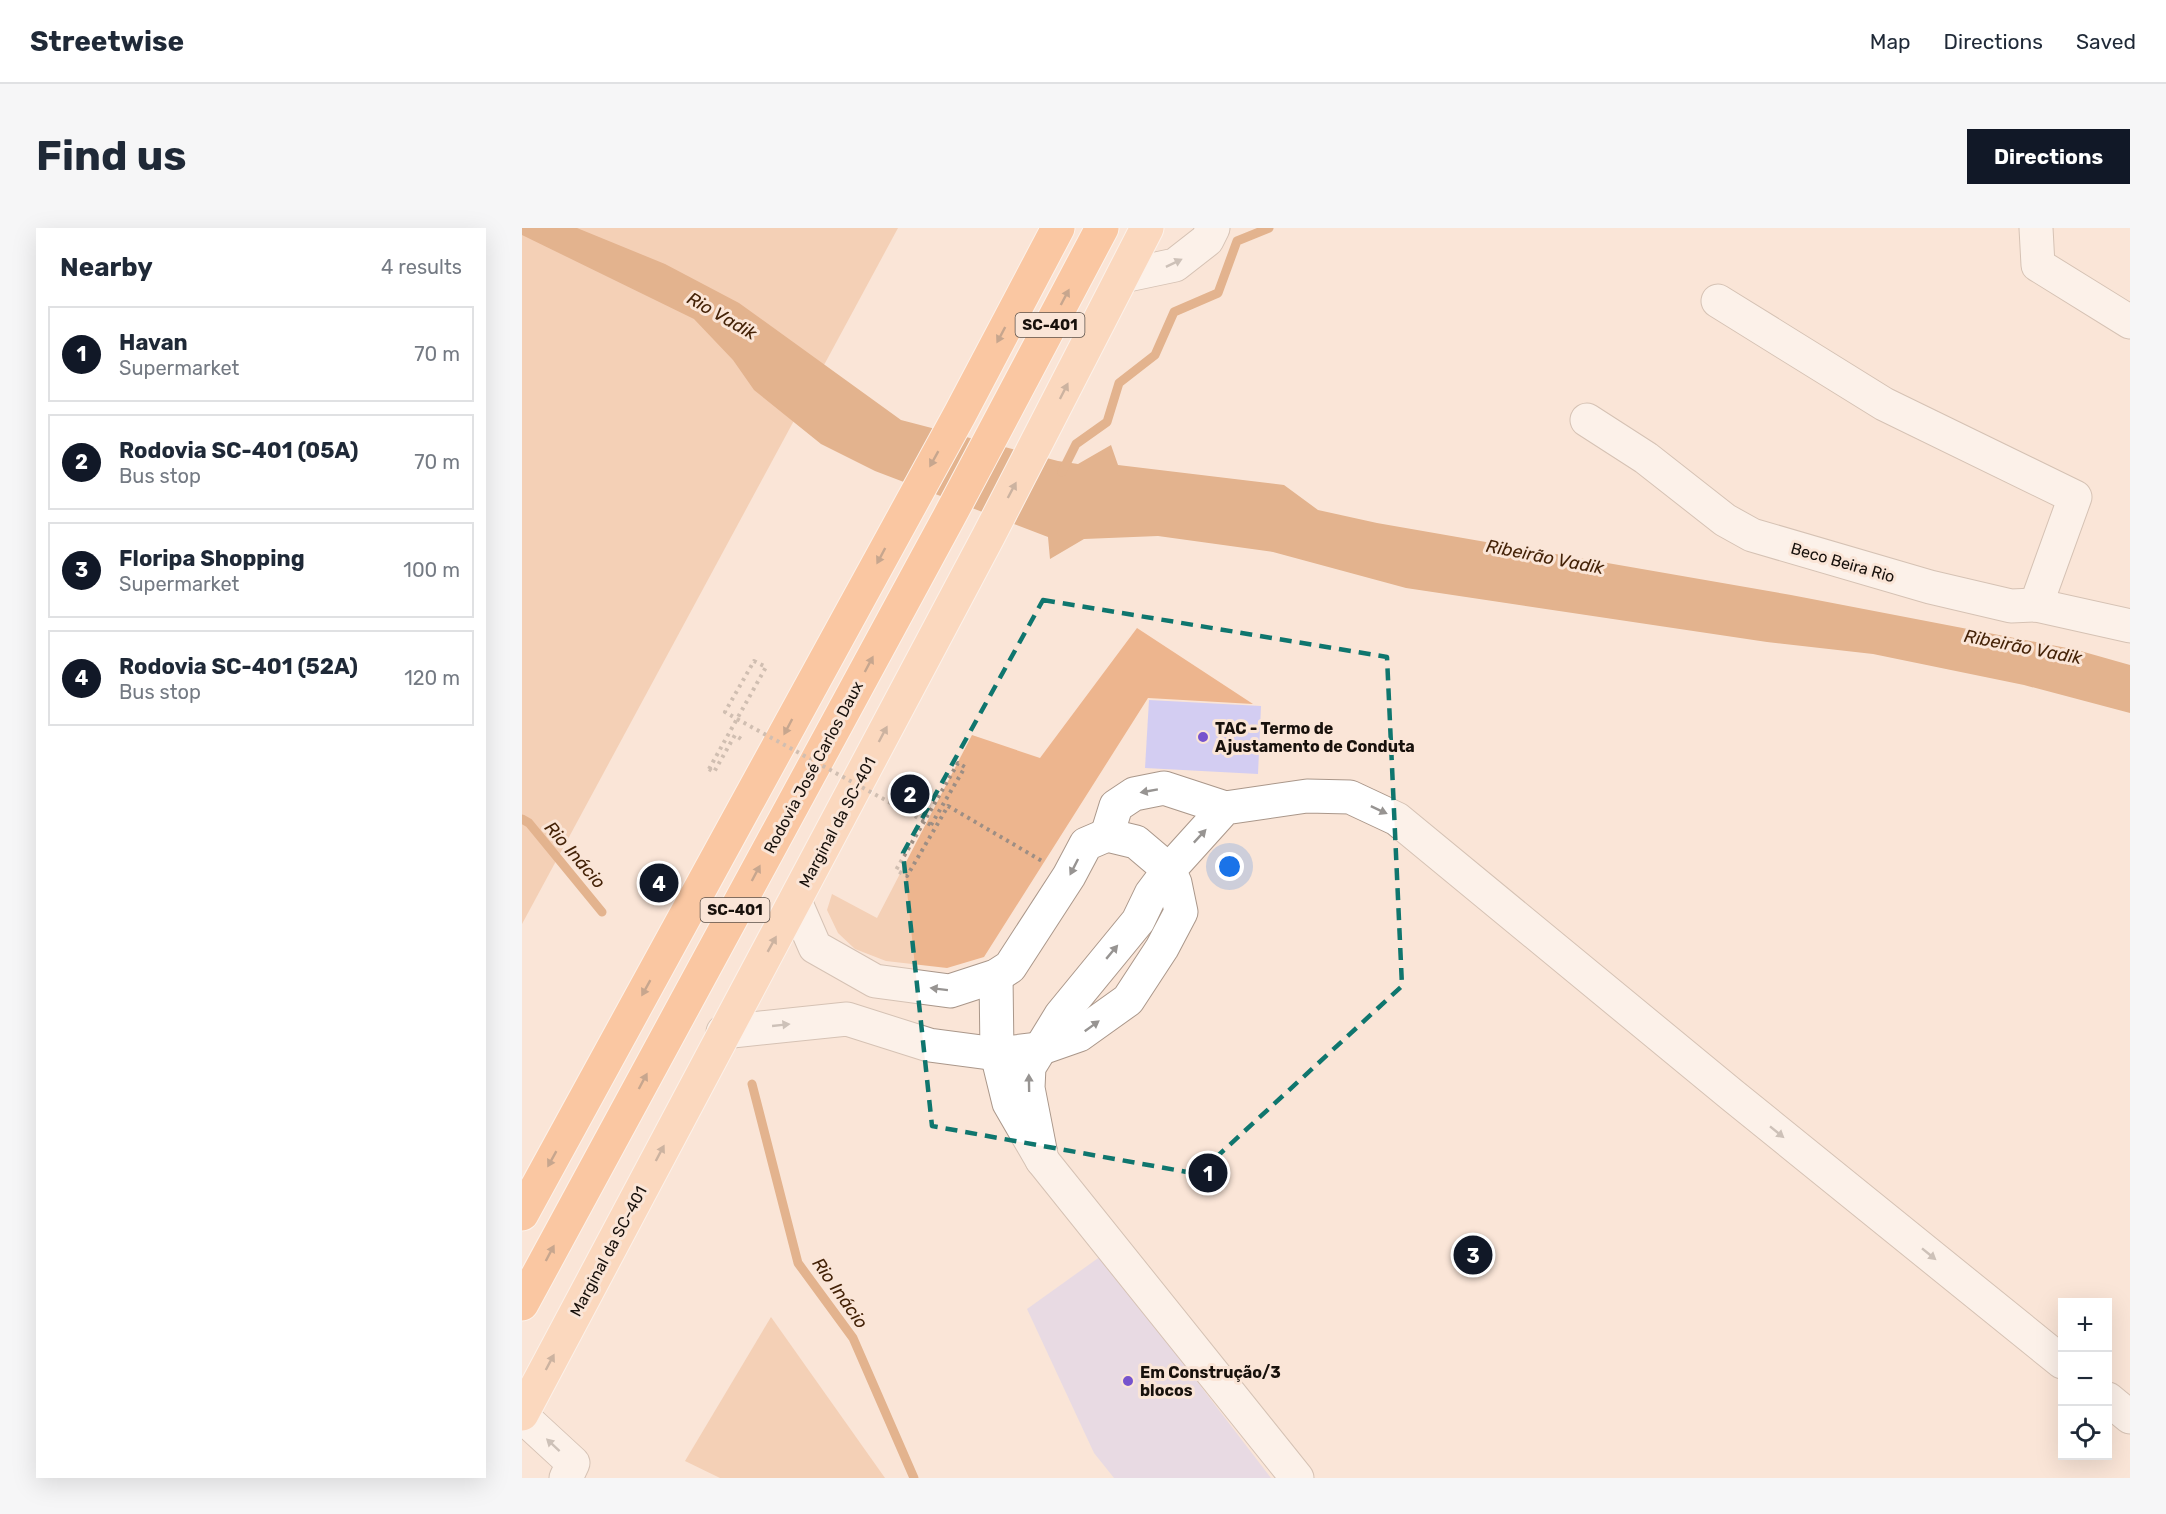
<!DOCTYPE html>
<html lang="en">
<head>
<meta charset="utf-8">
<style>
	:root { --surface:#fff; --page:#f6f6f7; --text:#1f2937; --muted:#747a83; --line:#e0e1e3; --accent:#111827 }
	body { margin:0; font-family:Rubik,sans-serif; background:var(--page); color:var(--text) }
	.controls { position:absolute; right:18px; bottom:18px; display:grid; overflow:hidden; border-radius:0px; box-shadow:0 6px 24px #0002 }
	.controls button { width:54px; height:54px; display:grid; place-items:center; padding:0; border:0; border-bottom:2px solid var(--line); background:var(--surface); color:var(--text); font:30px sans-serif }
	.you { position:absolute; left:708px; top:639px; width:21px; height:21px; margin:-15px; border:4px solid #fff; border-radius:50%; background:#1a73e8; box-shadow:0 0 0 9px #1a73e833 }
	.badge { display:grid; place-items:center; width:39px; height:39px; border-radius:50%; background:var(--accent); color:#fff; font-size:20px; font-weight:700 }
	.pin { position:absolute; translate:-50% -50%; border:3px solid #fff; box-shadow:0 2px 6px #0006 }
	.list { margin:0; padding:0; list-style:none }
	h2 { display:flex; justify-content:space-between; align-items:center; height:78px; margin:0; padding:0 24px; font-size:26px }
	h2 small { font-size:20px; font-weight:400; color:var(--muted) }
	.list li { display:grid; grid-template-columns:39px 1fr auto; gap:18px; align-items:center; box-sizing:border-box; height:96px; margin:0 12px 12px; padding:0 12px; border:2px solid var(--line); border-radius:0px }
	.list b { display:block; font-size:22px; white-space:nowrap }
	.list p { margin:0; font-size:20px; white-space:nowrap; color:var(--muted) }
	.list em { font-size:20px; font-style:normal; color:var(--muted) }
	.icon { flex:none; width:33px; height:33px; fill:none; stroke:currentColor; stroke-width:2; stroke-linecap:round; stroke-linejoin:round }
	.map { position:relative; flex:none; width:1608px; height:1250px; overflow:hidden; border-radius:0px }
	header { display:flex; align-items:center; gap:36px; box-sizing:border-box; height:84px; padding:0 30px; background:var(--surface); border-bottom:2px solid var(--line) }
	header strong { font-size:28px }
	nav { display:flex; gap:33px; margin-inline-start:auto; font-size:21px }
	.intro { display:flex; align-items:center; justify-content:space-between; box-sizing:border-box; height:144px; padding:0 36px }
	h1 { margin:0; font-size:42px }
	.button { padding:15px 27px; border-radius:0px; background:var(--accent); color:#fff; font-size:21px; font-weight:700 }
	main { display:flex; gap:36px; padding:0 36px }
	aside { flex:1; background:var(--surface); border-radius:0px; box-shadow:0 6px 24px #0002 }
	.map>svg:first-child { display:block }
	.green { fill:#edb58e }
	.water { fill:#c77535 }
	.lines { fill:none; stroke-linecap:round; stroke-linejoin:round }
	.stream { stroke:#c77535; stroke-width:9 }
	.building { fill:#d3cdf2 }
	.minor-casing { stroke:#aa978a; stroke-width:35 }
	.major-casing { stroke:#fff; stroke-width:35 }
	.highway-casing { stroke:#fff; stroke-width:35 }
	.path { stroke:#9d8e84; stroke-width:4; stroke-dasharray:3 4.5; stroke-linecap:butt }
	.minor { stroke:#fff; stroke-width:33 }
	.major { stroke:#fdc7a1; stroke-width:33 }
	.highway { stroke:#fba262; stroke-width:33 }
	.path-bridge { stroke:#9d8e84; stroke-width:4; stroke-dasharray:3 4.5; stroke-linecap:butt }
	.oneway { fill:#979492 }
	.oneway2 { fill:#8a5a37 }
	.oneway3 { fill:#96755e }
	.marked { fill:none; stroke:#0f766e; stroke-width:4.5; stroke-dasharray:12 8; stroke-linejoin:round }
	.poi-dot { fill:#7653cd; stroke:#fae5d7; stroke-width:2 }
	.labels { text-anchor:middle; stroke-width:6; stroke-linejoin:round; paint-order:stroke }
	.shield { fill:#fae5d7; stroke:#5c5149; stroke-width:1.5 }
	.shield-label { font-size:15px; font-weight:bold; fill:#18110c }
	.street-label { font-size:16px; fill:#18110c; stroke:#fae5d7 }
	.poi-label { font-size:16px; font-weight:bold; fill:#18110c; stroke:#fae5d7; text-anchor:start }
	.water-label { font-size:18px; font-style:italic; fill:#442207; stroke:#fae5d7 }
</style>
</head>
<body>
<header>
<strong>Streetwise</strong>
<nav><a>Map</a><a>Directions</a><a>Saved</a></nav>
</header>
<div class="intro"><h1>Find us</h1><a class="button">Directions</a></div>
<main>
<aside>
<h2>Nearby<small>4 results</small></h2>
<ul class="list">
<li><span class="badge">1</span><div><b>Havan</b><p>Supermarket</p></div><em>70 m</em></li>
<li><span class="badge">2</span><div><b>Rodovia SC-401 (05A)</b><p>Bus stop</p></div><em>70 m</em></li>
<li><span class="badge">3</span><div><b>Floripa Shopping</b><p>Supermarket</p></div><em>100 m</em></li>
<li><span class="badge">4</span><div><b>Rodovia SC-401 (52A)</b><p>Bus stop</p></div><em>120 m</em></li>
</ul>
</aside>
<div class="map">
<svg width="1608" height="1250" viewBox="0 0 1608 1250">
	<rect width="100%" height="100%" fill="#fae5d7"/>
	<g class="green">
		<path d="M0 0H376L0 696Z"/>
		<path d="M615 400 731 476 626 470 462 729 425 740 364 733 333 721 316 705 305 682 310 666 355 690 450 507 518 530Z"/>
		<path d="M249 1089 363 1250H198L163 1233Z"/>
	</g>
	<path class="water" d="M0 0H55L143 36 217 75 379 192 536 233 556 236 589 217 596 237 762 257 796 282 855 295 1269 367 1555 422 1608 437V485L1502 457 1351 426 1245 414 884 360 751 324 636 308 562 311 528 331 526 309 353 243 299 216 232 162 211 132 172 91 0 7Z"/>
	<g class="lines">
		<g class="stream">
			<path d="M540 244 554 216 585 194 597 155 633 127 652 84 696 65 715 13 747 0"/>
			<path d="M0 591 7 595 80 684"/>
			<path d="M230 856 276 1035 331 1110 392 1250"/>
		</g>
	</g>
	<g class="building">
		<path d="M627 472 739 478 736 546 623 540Z"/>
		<path d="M579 1028 749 1250H592L572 1225 505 1081Z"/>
	</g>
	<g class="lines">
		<g class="minor-casing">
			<g id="minor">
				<path d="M1514 0 1516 37 1608 94"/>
				<path d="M601 48 653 37 685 12 691 0"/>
				<path d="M1196 73 1362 176 1553 269 1514 377"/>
				<path d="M1065 192 1124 230 1203 292 1230 307 1408 359 1489 378 1514 377 1608 398"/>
				<path d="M585 607 594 578 612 566 642 560 703 580"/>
				<path d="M273 673 293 719 353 753 428 763 474 748 488 739 547 648 564 616 585 607 614 614 647 642 629 666 616 693 539 787 507 839 506 860 520 932"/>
				<path d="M474 748 475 826 487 875 520 932 775 1250"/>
				<path d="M201 804 325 791 407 817 475 826 517 821 557 807 606 772 640 720 659 684 653 655 647 642 703 580 785 568 828 569 875 591 1210 867 1540 1134"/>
				<path d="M1586 1171 1608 1189"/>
				<path d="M0 1188 51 1235 44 1250"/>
			</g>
		</g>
		<g class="major-casing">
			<path id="major" d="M0 1186 466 309 625 0"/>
		</g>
		<g class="highway-casing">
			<g id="highway">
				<path d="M0 986 438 186 536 0"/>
				<path d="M0 1076 427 289 580 0"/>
			</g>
		</g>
		<g class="path">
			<path d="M187 541 244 439 232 433 203 484 215 491"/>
			<path d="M187 541 192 544 213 507 222 513"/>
			<path d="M409 597 443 539 436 535 374 642 385 648 426 578 520 633"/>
		</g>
		<use href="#minor" class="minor"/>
		<use href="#major" class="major"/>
		<use href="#highway" class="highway"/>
		<path class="path-bridge" d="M215 491 409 597"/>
	</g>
	<defs><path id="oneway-solid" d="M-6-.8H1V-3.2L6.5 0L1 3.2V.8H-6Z" transform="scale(1.5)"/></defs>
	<g class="oneway">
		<use href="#oneway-solid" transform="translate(652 35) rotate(-26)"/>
		<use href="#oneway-solid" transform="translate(627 563) rotate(170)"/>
		<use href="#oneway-solid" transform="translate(857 582) rotate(25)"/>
		<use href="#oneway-solid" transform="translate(678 608) rotate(-47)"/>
		<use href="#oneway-solid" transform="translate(552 639) rotate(117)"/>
		<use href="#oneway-solid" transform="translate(590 724) rotate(-50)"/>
		<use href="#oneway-solid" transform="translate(417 761) rotate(-173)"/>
		<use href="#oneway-solid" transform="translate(259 797) rotate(-6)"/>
		<use href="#oneway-solid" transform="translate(570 798) rotate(-36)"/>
		<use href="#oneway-solid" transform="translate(507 855) rotate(-91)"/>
		<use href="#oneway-solid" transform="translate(1255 904) rotate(39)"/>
		<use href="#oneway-solid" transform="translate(1407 1026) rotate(39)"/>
		<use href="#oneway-solid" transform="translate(31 1217) rotate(-137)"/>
	</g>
	<g class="oneway2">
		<use href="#oneway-solid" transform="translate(543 69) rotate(-62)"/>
		<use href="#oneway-solid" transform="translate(479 107) rotate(118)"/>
		<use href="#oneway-solid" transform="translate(412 231) rotate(119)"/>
		<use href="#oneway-solid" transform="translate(359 328) rotate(118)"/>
		<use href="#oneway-solid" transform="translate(347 436) rotate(-62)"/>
		<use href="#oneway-solid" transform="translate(266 499) rotate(118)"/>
		<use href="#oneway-solid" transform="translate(234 645) rotate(-62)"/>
		<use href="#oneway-solid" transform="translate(124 760) rotate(119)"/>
		<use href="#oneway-solid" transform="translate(121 853) rotate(-62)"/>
		<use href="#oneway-solid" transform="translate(30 931) rotate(119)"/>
		<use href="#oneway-solid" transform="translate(28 1025) rotate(-62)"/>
	</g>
	<g class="oneway3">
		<use href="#oneway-solid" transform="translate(542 163) rotate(-63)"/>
		<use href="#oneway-solid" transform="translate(490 262) rotate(-62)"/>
		<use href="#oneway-solid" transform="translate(361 506) rotate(-62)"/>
		<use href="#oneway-solid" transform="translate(250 716) rotate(-61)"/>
		<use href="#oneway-solid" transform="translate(138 925) rotate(-62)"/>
		<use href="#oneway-solid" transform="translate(28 1134) rotate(-62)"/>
	</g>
	<path d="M0 0H1608V1250H0ZM521 372 865 429 880 758 676 946 410 898 381 625Z" fill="#fae5d7" fill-opacity=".55" fill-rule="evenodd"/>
	<path class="marked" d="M521 372 865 429 880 758 676 946 410 898 381 625Z"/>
	<g class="poi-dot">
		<circle cx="681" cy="509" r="6"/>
		<circle cx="606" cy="1153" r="6"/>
	</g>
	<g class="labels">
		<g class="shield">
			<rect x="493.5" y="85" width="69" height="24" rx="4.5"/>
			<rect x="178.5" y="670" width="69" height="24" rx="4.5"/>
		</g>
		<g class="shield-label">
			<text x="528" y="102">SC-401</text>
			<text x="213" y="687">SC-401</text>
		</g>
		<g class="street-label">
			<text transform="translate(1321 334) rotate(16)" y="6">Beco Beira Rio</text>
			<text transform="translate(291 539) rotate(-62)" y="6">Rodovia José Carlos Daux</text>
			<text transform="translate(315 594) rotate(-62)" y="6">Marginal da SC-401</text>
			<text transform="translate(86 1023) rotate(-62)" y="6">Marginal da SC-401</text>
		</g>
		<g class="poi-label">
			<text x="693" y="506">TAC - Termo de<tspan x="693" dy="18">Ajustamento de Conduta</tspan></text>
			<text x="618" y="1150">Em Construção/3<tspan x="618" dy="18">blocos</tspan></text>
		</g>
		<g class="water-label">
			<text transform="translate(200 88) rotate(30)" y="6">Rio Vadik</text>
			<text transform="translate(1023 329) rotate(11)" y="6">Ribeirão Vadik</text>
			<text transform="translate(1501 419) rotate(11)" y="6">Ribeirão Vadik</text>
			<text transform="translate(53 627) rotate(49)" y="6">Rio Inácio</text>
			<text transform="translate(318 1065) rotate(55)" y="6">Rio Inácio</text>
		</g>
	</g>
</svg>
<div class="controls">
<button>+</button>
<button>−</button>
<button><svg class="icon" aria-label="locate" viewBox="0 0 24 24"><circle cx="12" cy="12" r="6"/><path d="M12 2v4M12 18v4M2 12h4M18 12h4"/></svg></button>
</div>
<div class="you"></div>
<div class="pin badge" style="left:686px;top:945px">1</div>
<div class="pin badge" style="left:388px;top:566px">2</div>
<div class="pin badge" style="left:951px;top:1027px">3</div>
<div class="pin badge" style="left:137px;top:655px">4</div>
</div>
</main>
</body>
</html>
